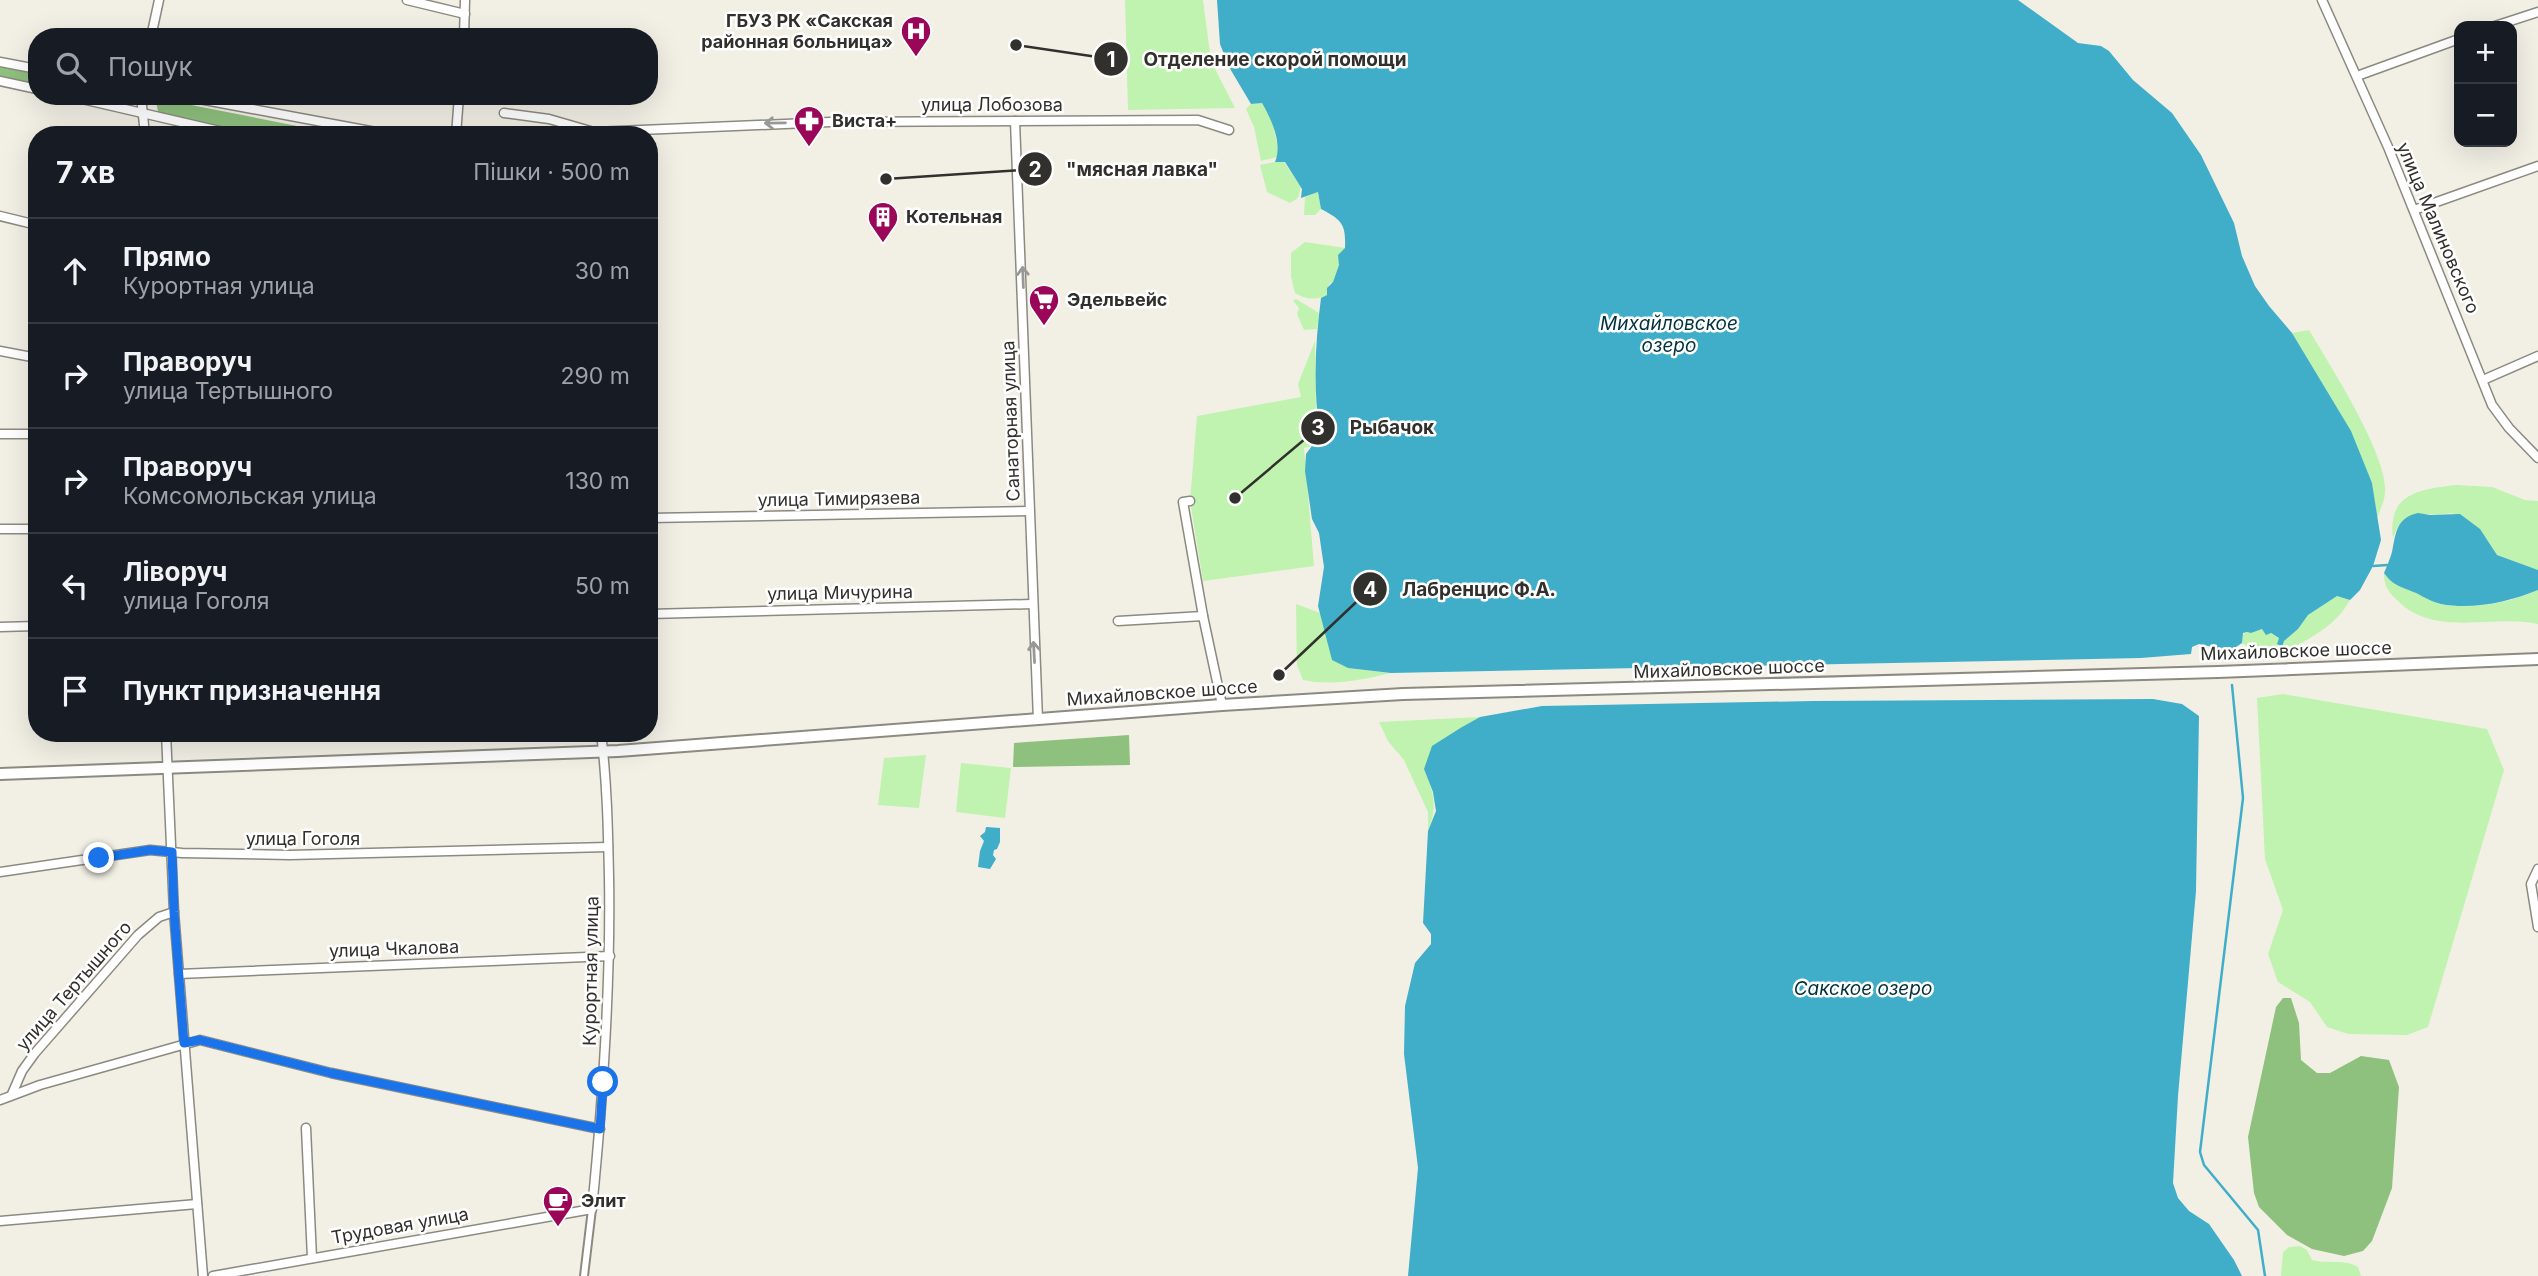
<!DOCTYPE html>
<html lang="uk">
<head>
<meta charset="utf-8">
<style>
	:root { --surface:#171b24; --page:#242831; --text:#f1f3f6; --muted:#9ea1a6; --line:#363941 }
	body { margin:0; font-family:Inter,sans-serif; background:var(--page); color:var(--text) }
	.controls { position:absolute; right:21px; top:21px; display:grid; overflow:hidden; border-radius:14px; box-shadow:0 7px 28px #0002 }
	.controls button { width:63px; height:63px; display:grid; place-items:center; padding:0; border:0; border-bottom:2px solid var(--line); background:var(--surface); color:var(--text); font:35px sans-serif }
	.stop { position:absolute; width:21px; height:21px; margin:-16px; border:5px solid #1a73e8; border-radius:50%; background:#fff }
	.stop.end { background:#1a73e8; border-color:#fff; box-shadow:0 2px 7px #0008 }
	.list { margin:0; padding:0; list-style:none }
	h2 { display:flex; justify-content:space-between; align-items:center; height:91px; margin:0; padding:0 28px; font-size:30px }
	h2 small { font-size:23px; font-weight:400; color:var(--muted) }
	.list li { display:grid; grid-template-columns:46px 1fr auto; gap:21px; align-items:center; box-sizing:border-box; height:105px; padding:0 28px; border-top:2px solid var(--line) }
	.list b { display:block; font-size:26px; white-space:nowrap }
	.list p { margin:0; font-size:23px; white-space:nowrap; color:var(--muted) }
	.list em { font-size:23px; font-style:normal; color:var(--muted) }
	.icon { flex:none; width:38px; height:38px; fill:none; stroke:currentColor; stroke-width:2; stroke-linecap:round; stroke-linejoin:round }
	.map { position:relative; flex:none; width:2538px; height:1276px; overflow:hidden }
	.search { position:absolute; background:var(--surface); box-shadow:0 7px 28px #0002; left:28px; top:28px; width:630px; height:77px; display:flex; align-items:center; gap:18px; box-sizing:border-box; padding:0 24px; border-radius:28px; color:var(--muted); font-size:26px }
	.panel { position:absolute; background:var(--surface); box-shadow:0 7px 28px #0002; left:28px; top:126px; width:630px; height:616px; border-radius:28px }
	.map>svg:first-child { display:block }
	.green { fill:#bff3af }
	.forest { fill:#8ec07e }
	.water { fill:#40adc9 }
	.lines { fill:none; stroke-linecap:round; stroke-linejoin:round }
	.stream { stroke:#40adc9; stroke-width:2.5 }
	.pedestrian-casing { stroke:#8c8a80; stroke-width:10 }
	.minor-casing { stroke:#8c8a80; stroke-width:11 }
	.secondary-casing { stroke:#8c8a80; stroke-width:14 }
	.pedestrian { stroke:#fff; stroke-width:6 }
	.minor { stroke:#fff; stroke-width:8 }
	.secondary { stroke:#fff; stroke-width:10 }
	.oneway { stroke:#989896 }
	.route { stroke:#1a73e8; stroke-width:9 }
	.labels { text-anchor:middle; stroke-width:5; stroke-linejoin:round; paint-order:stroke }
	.poi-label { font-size:18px; font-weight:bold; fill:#31302c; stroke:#fff; text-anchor:start }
	.street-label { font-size:18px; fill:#31302c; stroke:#fff }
	.water-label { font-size:19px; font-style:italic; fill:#00313d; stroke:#fff }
	.leader { fill:none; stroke:#31302c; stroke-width:2.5 }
	.callout-dot { fill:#31302c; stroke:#fff; stroke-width:2.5 }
	.mark-label { font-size:21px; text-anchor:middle; font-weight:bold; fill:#fff }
	.callout-label { font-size:19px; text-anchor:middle; font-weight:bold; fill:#31302c; stroke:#fff; stroke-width:5; stroke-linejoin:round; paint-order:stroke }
</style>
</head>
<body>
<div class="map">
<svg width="2538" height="1276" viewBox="0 0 2538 1276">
	<rect width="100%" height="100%" fill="#f2f0e5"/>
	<g class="green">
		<path d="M1125 0H1203L1211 61 1235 108 1128 110Z"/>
		<path d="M1262 103 1272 121 1279 153 1277 157 1261 161 1254 127 1246 109 1251 104Z"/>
		<path d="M1275 162H1284L1301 187 1298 198 1290 203 1267 192 1260 165Z"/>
		<path d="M1318 192 1321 209 1315 215H1304L1305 197Z"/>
		<path d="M1305 242 1345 248 1333 282 1329 284 1327 295C1316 301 1304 299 1295 293L1291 277V253Z"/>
		<path d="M1296 299 1319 313 1317 329 1304 330 1297 314 1299 308 1293 301Z"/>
		<path d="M2309 330C2329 364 2388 455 2385 492 2385 500 2380 510 2377 518L2372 483 2292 333Z"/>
		<path d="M1315 341 1316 412 1320 435 1312 446 1304 448 1314 566 1203 581 1190 501 1197 416 1301 397 1298 384Z"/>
		<path d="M2456 485 2492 487 2525 500 2538 501V570L2497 555 2485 537 2452 513C2425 518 2405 503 2393 538 2387 493 2421 489 2456 485Z"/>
		<path d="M2384 573C2393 586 2402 587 2416 593 2424 597 2432 602 2441 604 2472 610 2510 603 2538 590V624C2492 614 2435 638 2398 601 2388 592 2384 586 2384 573Z"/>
		<path d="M2337 596 2350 600C2337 624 2313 637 2290 649L2282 647 2284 641 2298 629 2308 615Z"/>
		<path d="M1296 604 1320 613 1333 660 1348 668 1391 673C1362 680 1333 686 1303 680L1297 665Z"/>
		<path d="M2262 629 2279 638 2276 651 2247 655 2245 652 2247 646 2242 643 2243 634 2247 632 2251 633Z"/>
		<path d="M2283 694 2487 729 2504 770 2428 1027 2407 1035 2348 1034 2327 1027 2310 1002 2278 982 2268 954 2283 910 2265 859 2257 698Z"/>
		<path d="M1480 717 1462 727 1424 769C1434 794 1438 805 1428 831V812L1404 760 1388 741 1379 722Z"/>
		<path d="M926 755 919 808 878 805 884 758Z"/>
		<path d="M961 763 1011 768 1005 818 956 812Z"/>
		<path d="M2300 1246 2307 1250 2312 1260C2327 1264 2346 1259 2358 1267L2361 1276H2281L2283 1252 2289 1247Z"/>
	</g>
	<g class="forest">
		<path d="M0 67 37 74V86L0 79Z"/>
		<path d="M166 100 343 135H247L159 116 156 102Z"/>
		<path d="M1129 735 1130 765 1013 767 1014 743Z"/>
		<path d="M2283 998H2291L2299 1023 2301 1060 2317 1073H2330L2361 1056 2389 1060 2399 1087 2392 1188 2372 1241 2363 1251 2344 1256 2312 1249 2287 1235 2259 1207 2254 1193 2248 1137 2276 1007Z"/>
	</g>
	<g class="water">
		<path d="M1217 0H2018L2078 43 2101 46 2109 51 2133 80 2172 113 2201 155 2234 223 2242 256 2255 286 2269 306 2292 333 2351 431 2372 483 2381 540 2373 566 2360 590 2350 600 2337 596 2308 615 2298 629 2284 641 2282 647 2277 644 2279 638 2271 633 2266 635 2262 629 2251 633 2247 632 2243 633 2242 643 2230 651 2218 652 2217 648 2199 644 2192 647 2191 654 2141 658 1391 673 1348 668 1332 660 1318 606 1324 567 1319 533 1312 519 1305 471 1306 454 1320 435C1313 389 1315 344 1321 298L1327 295V288L1333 282 1339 265 1338 255 1345 248C1346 224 1342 220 1321 209L1318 192 1301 198 1302 189 1285 162H1275C1283 143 1271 119 1262 103L1251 104 1229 67 1220 44Z"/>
		<path d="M2418 513 2430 515 2460 514 2480 529 2497 555 2538 570V590C2509 602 2473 610 2441 604 2432 602 2424 597 2416 593 2402 587 2393 586 2384 573 2387 566 2390 559 2392 552 2396 533 2396 518 2418 513Z"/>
		<path d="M2153 699 2182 704 2199 716 2196 891 2178 1096 2173 1183 2178 1198 2189 1211 2209 1224 2234 1260 2242 1276H1408L1418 1168 1404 1054 1405 1006 1415 963 1431 944V934L1423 923 1428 831 1436 811 1433 792 1424 769 1432 746 1462 727 1480 717 1542 706 1813 701Z"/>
		<path d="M986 827 1000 828V842L997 849 994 850 993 855 996 859 990 869 978 867 980 851 984 841 980 836 985 832Z"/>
	</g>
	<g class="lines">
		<g class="stream">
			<path d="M2373 566 2387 565"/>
			<path d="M2232 685 2243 798 2200 1152 2204 1165 2258 1230 2265 1276"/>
		</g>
		<g class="pedestrian-casing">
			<path id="pedestrian" d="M584 1276 592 1209"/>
		</g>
		<g class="minor-casing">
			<g id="minor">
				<path d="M407 0 465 14"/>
				<path d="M2322 0 2388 147 2492 405 2509 428 2538 458"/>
				<path d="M2495 26 2538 12"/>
				<path d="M151 37 159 0"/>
				<path d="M464 37 465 0"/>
				<path d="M0 62 37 69"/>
				<path d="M2357 76 2459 39"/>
				<path d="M0 81 37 89"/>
				<path d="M69 96 237 135"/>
				<path d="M141 96 145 135"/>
				<path d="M183 96 392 135"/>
				<path d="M504 113 549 119 594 132 830 122 1198 120 1229 130"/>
				<path d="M1015 121 1038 720"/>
				<path d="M456 135 459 96"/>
				<path d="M2414 210 2538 166"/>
				<path d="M0 216 37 225"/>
				<path d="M0 351 37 358"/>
				<path d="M2483 380 2538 356"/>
				<path d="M0 434H37"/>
				<path d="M1190 501 1183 502 1203 616 1222 705"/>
				<path d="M649 518 1029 511"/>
				<path d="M0 529H37"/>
				<path d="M649 614 1032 604"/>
				<path d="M1118 621 1203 616"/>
				<path d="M0 627 37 626"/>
				<path d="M166 733 174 912 203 1276"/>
				<path d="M2538 869 2531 884 2538 927"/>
				<path d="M0 872 150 850 182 853 290 855 608 847"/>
				<path d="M179 974 610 956"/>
				<path d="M12 1094 22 1071 35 1053 138 935 159 917 174 912"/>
				<path d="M0 1100 40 1085 200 1040 331 1073 600 1129"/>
				<path d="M306 1128 312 1258"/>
				<path d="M0 1221 197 1204"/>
				<path d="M213 1276 592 1209C603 1098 611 988 609 877 608 829 607 781 601 733"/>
			</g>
		</g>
		<g class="secondary-casing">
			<path id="secondary" d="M0 774 618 751 1222 705 1403 694 2218 672 2538 659"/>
		</g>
		<use href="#pedestrian" class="pedestrian"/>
		<use href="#minor" class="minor"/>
		<use href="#secondary" class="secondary"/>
	</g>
	<defs><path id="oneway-shaft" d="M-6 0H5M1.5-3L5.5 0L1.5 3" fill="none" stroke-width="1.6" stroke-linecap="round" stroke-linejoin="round" transform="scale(1.75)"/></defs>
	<g class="oneway">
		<use href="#oneway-shaft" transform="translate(775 123) rotate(179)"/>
		<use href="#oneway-shaft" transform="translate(1023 277) rotate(-92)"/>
		<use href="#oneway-shaft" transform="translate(1034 652) rotate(-93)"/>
	</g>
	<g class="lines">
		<path class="route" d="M99 858 150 850 172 852 174 912 184 1043 200 1040 331 1073 600 1129 603 1082"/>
	</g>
	<defs>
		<g id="hospital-pin" transform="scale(1.575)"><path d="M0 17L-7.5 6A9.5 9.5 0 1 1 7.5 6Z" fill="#9a0758" stroke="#fff"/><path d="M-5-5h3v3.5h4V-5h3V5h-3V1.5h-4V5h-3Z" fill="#fff"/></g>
		<g id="pharmacy-pin" transform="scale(1.575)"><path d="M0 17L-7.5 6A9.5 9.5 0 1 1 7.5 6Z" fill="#9a0758" stroke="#fff"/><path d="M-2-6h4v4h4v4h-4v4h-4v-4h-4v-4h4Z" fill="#fff"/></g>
		<g id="building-pin" transform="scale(1.575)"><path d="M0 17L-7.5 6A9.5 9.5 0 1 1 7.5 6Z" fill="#9a0758" stroke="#fff"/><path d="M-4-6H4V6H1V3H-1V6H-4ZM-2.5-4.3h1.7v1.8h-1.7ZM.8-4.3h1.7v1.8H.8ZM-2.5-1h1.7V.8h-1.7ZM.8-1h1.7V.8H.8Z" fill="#fff"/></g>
		<g id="supermarket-pin" transform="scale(1.575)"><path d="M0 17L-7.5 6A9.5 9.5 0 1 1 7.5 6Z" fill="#9a0758" stroke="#fff"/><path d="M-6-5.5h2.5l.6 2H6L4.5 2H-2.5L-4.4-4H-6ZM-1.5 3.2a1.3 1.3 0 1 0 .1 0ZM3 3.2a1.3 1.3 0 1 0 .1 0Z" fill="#fff"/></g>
		<g id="cafe-pin" transform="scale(1.575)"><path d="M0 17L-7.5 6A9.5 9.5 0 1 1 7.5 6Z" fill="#9a0758" stroke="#fff"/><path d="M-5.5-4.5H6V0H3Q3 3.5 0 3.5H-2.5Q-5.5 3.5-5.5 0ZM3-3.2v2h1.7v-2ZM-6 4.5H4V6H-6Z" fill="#fff"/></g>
	</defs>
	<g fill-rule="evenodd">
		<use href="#hospital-pin" x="916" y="31"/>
		<use href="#pharmacy-pin" x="809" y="121"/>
		<use href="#building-pin" x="883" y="217"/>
		<use href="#supermarket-pin" x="1044" y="300"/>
		<use href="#cafe-pin" x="558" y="1201"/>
	</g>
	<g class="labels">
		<g class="poi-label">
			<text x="893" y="27" text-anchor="end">ГБУЗ РК «Сакская<tspan x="893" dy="21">районная больница»</tspan></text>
			<text x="832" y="127">Виста+</text>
			<text x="906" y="223">Котельная</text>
			<text x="1067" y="306">Эдельвейс</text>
			<text x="581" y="1207">Элит</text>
		</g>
		<g class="street-label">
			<text x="992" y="111">улица Лобозова</text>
			<text transform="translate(2438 228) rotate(67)" y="6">улица Малиновского</text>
			<text transform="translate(1011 421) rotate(-92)" y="6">Санаторная улица</text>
			<text transform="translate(839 499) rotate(-1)" y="6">улица Тимирязева</text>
			<text transform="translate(840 593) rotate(-1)" y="6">улица Мичурина</text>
			<text transform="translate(2296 651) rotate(-2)" y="6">Михайловское шоссе</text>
			<text transform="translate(1729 669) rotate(-2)" y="6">Михайловское шоссе</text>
			<text transform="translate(1162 693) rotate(-4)" y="6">Михайловское шоссе</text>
			<text x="303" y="845">улица Гоголя</text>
			<text transform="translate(394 949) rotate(-2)" y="6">улица Чкалова</text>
			<text transform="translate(591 971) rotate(-89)" y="6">Курортная улица</text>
			<text transform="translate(74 986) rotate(-49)" y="6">улица Тертышного</text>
			<text transform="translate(400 1226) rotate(-10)" y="6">Трудовая улица</text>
		</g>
		<g class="water-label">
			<text x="1669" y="330">Михайловское<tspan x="1669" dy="22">озеро</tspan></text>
			<text x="1863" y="995">Сакское озеро</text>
		</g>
	</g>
	<path class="leader" d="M1016 45L1111 59M886 179L1035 169M1235 498L1318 428M1279 675L1370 589"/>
	<g class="callout-dot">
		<circle cx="1016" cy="45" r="7"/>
		<circle cx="886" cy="179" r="7"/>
		<circle cx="1235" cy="498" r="7"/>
		<circle cx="1279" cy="675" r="7"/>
		<circle cx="1111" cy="59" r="18"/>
		<circle cx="1035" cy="169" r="18"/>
		<circle cx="1318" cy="428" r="18"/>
		<circle cx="1370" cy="589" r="18"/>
	</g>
	<g class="mark-label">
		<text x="1111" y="67">1</text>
		<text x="1035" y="177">2</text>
		<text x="1318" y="435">3</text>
		<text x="1370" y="597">4</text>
	</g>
	<g class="callout-label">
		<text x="1275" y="66">Отделение скорой помощи</text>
		<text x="1142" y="176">"мясная лавка"</text>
		<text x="1392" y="434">Рыбачок</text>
		<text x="1479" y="596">Лабренцис Ф.А.</text>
	</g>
</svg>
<div class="controls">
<button>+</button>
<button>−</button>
</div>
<div class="stop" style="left:603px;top:1082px"></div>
<div class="stop end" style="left:99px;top:858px"></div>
<div class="search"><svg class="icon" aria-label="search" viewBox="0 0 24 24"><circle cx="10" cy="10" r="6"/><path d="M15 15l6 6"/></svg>Пошук</div>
<section class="panel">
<h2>7 хв<small>Пішки · 500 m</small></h2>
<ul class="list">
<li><svg class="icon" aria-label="ahead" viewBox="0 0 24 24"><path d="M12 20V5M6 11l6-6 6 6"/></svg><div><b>Прямо</b><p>Курортная улица</p></div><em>30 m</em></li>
<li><svg class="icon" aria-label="right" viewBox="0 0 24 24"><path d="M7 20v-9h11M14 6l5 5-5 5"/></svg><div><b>Праворуч</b><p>улица Тертышного</p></div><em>290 m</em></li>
<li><svg class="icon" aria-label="right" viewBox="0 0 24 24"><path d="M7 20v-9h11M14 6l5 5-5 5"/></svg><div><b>Праворуч</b><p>Комсомольская улица</p></div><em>130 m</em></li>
<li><svg class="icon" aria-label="left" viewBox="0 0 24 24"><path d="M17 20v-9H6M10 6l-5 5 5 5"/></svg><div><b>Ліворуч</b><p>улица Гоголя</p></div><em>50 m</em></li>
<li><svg class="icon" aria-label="arrive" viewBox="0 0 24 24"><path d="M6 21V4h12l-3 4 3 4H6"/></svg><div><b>Пункт призначення</b></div></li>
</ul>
</section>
</div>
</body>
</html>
